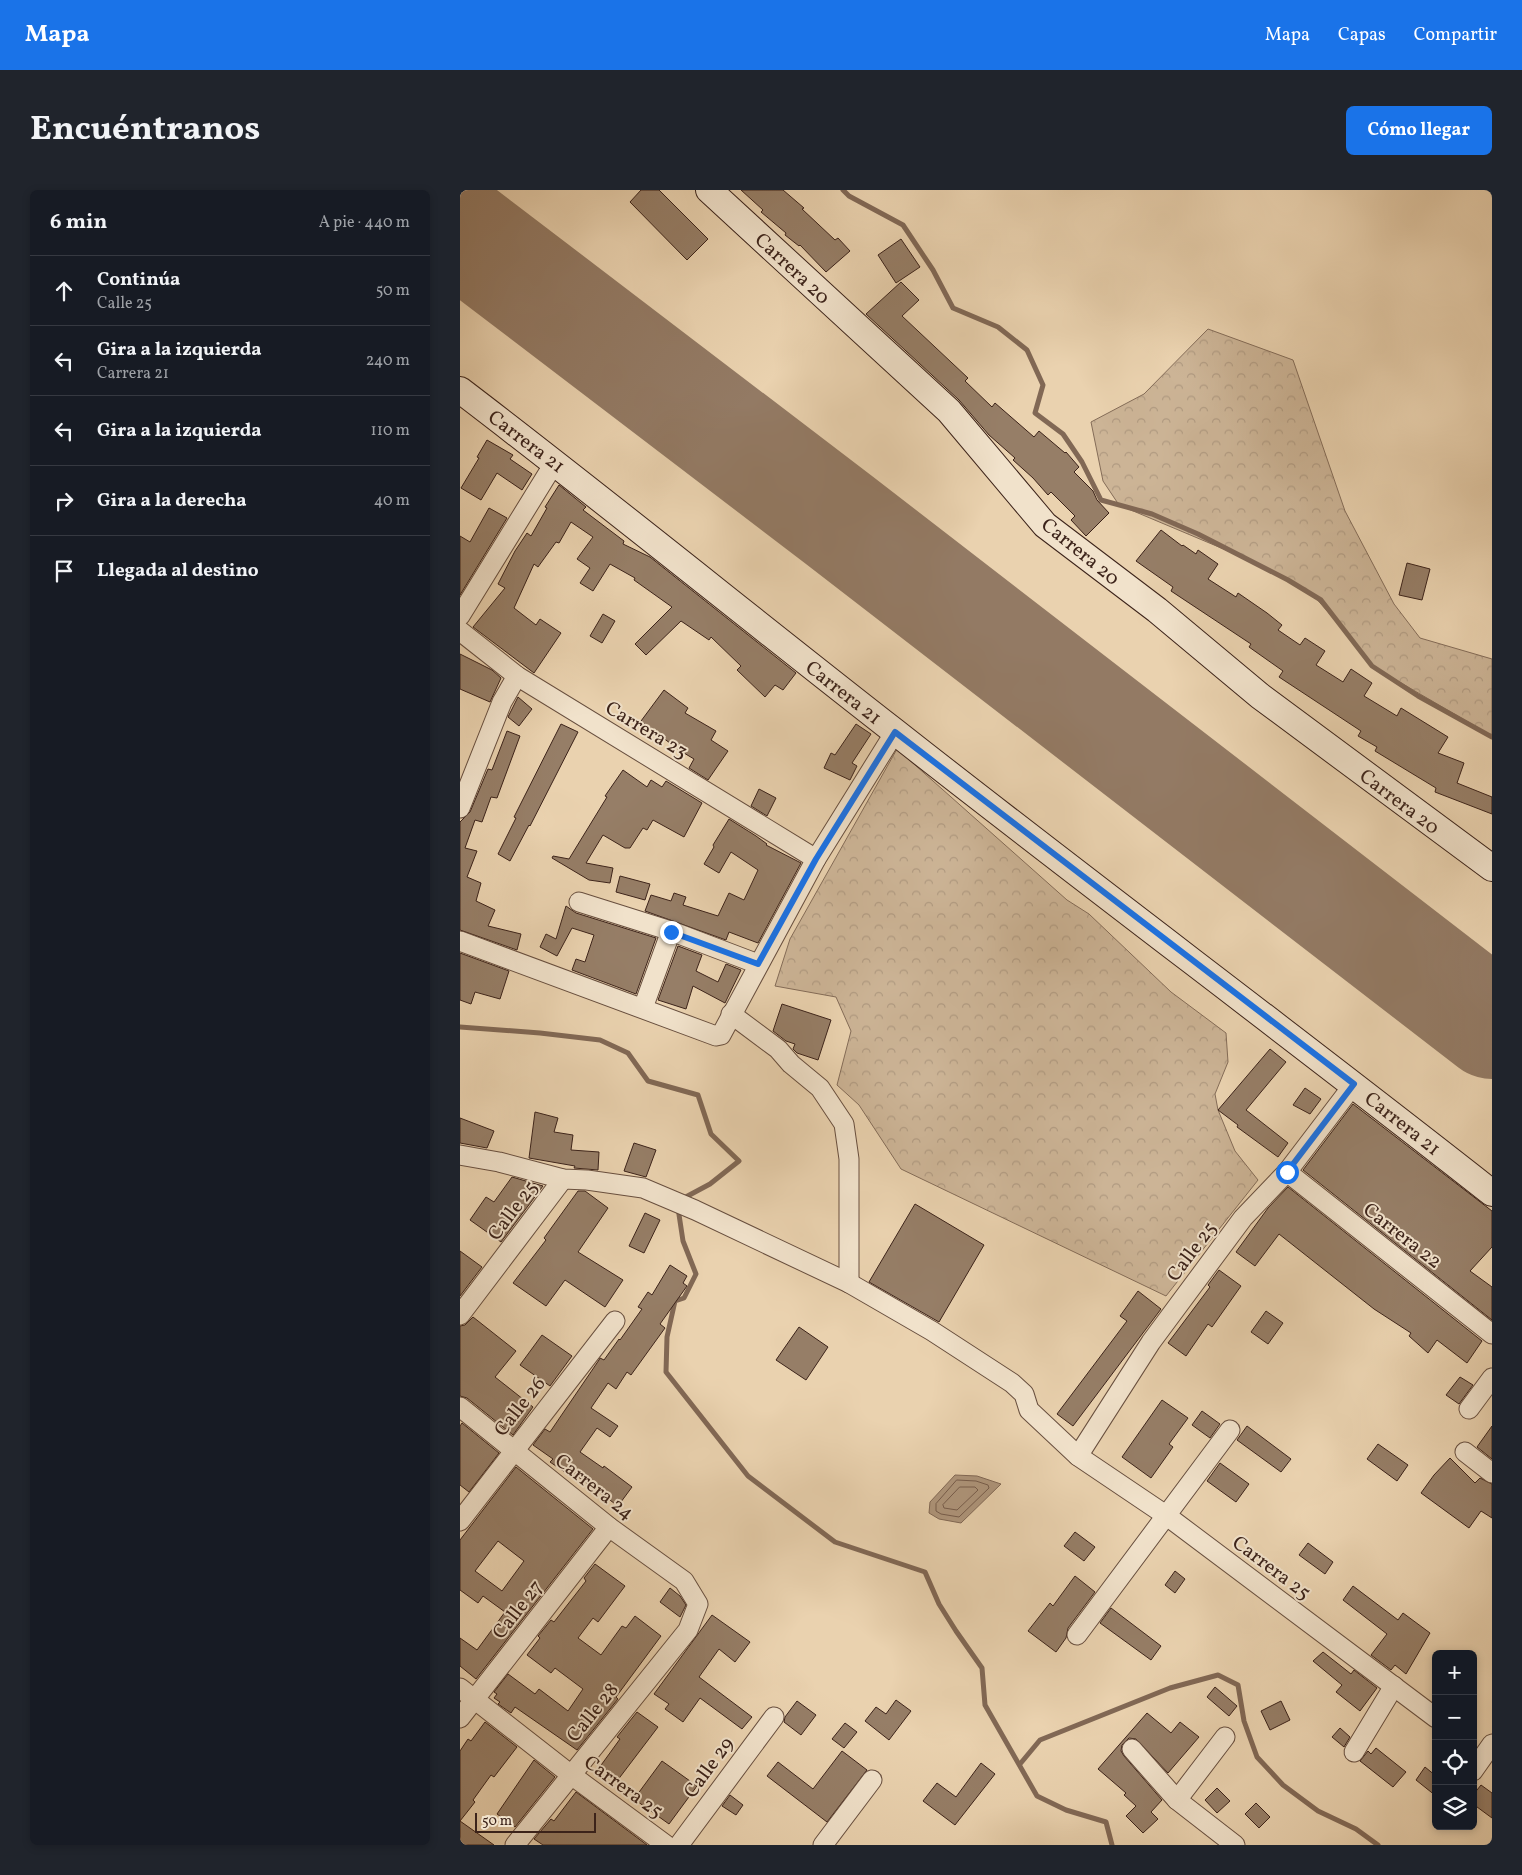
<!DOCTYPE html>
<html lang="es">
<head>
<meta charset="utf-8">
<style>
	:root { --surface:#171b24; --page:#20242c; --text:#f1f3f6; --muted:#9ea1a6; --line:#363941; --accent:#1a73e8 }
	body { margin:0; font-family:Vollkorn,serif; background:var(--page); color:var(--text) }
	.controls { position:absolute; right:15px; bottom:15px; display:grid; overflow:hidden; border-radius:8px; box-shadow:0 2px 8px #0003 }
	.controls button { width:45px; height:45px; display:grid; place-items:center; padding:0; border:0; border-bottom:1px solid var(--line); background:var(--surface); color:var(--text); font:25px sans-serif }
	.scale { position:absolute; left:15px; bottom:12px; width:121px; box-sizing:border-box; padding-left:5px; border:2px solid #3c231a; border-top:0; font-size:14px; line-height:18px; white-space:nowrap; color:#3c231a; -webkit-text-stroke:4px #f1e2cb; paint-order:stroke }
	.stop { position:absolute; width:15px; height:15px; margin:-11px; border:4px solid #1a73e8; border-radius:50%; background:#fff }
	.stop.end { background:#1a73e8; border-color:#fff; box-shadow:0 1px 5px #0008 }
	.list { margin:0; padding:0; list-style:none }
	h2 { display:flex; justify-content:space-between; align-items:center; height:65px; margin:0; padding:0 20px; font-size:21px }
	h2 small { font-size:16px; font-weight:400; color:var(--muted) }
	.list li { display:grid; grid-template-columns:32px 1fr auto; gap:15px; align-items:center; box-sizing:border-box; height:70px; padding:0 20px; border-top:1px solid var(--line) }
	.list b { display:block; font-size:19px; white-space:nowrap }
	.list p { margin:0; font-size:16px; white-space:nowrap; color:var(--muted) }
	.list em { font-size:16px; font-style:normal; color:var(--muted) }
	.icon { flex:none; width:28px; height:28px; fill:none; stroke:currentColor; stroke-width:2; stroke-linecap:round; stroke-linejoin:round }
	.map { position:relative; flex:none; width:1032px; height:1655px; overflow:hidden; border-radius:8px }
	header { display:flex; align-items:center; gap:30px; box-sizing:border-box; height:70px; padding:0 25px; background:var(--accent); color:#fff }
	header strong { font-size:24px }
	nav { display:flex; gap:28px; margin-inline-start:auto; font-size:18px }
	.intro { display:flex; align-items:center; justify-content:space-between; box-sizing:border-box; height:120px; padding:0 30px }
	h1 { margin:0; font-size:35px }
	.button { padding:12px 22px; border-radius:8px; background:var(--accent); color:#fff; font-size:18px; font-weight:700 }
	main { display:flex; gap:30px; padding:0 30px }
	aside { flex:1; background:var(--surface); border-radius:8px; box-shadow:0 2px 8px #0003 }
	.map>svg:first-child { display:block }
	.forest { fill:url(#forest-crowns); stroke:#846c58 }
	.water { fill:#af967c; stroke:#816855 }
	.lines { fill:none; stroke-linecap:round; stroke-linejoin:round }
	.shore { stroke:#765c4b; stroke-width:1 }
	.stream { stroke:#816855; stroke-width:5 }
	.runway { stroke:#937a64; stroke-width:110 }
	.building { fill:#967e67; stroke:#3c231a; fill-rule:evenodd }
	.street-casing { stroke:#684f3f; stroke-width:21 }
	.secondary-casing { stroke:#3c231a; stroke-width:28 }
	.street { stroke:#f1e2cb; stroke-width:19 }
	.secondary { stroke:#f1e2cb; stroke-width:26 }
	.route { stroke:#1a73e8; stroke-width:6 }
	.labels { text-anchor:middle; stroke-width:4; stroke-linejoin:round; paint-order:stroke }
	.street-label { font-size:20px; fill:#3c231a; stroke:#f1e2cb }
</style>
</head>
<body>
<header>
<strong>Mapa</strong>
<nav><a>Mapa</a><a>Capas</a><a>Compartir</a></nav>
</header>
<div class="intro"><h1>Encuéntranos</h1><a class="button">Cómo llegar</a></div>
<main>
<aside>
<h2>6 min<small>A pie · 440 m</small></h2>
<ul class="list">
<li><svg class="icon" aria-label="ahead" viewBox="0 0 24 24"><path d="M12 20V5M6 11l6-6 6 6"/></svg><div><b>Continúa</b><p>Calle 25</p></div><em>50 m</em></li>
<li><svg class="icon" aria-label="left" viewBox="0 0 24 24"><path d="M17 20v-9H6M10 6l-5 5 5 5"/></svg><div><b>Gira a la izquierda</b><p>Carrera 21</p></div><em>240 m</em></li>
<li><svg class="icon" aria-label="left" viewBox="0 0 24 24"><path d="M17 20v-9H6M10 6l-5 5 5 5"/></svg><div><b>Gira a la izquierda</b></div><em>110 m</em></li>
<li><svg class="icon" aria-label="right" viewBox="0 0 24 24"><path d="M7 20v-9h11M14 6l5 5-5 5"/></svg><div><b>Gira a la derecha</b></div><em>40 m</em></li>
<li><svg class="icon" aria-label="arrive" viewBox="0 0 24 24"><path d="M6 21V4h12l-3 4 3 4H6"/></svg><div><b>Llegada al destino</b></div></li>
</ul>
</aside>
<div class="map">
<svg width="1032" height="1655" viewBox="0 0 1032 1655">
	<defs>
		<pattern id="forest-crowns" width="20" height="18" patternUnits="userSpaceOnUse" patternTransform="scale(1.25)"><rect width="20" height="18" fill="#ccb496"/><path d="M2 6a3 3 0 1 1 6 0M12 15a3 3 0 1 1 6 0" fill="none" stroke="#b09a81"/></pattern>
	</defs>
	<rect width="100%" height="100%" fill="#ead2af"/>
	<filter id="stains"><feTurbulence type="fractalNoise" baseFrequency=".004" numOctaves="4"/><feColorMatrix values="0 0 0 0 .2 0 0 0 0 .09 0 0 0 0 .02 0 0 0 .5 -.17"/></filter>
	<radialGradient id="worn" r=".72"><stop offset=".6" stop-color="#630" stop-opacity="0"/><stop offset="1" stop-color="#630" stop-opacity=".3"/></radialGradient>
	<g class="forest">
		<path d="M748 139 833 170 885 321 934 414 960 448 1032 469V546L912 476 883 439 853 405 785 368 659 315 643 291 631 232 684 204Z"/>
		<path d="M437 559 607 710 629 724 711 802 766 843 768 872 755 904 758 920 775 961 798 990 706 1106 441 979 399 915 377 895 391 841 376 807 315 796 330 749Z"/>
	</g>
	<path class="water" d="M495 1285 517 1286 541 1294 501 1333 479 1329 469 1323 470 1312Z"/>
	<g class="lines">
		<g class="shore">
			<path d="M497 1290 516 1291 528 1295 529 1298 499 1327 481 1324 476 1321V1314Z"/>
			<path d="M500 1297H515L518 1300 497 1320 484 1318 483 1315Z"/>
		</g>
		<g class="stream">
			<path d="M383 0 389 6 443 35 473 80 493 118 538 137 567 160 583 195 575 223 603 244 622 272 641 310 692 324 738 344 828 390 861 410 912 476 958 506 1032 547"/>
			<path d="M0 837 80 843 140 850 168 863 188 891 238 905 251 944 279 971 250 994 222 1009"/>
			<path d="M218 1018 223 1051 236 1084 224 1108 215 1111 207 1147 206 1182 288 1286 375 1352 465 1382 479 1414 496 1441 522 1478 525 1515 577 1606 606 1620 646 1632 652 1655"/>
			<path d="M560 1574 580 1550 710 1498 758 1485 778 1495 784 1531 797 1567 823 1595 858 1621 896 1639 918 1655"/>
		</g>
		<path class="runway" d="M0 41 379 330 1032 834"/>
	</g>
	<g class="building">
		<path d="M181 0H199L248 49 227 70 170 12Z"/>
		<path d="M281 0H323L344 18 342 19 375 50 378 48 390 61 366 82 340 55 339 56 325 45 326 43 301 22 303 20Z"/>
		<path d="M441 49 460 77 436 93 418 65Z"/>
		<path d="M441 92 459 110 442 126 508 188 505 191 532 217 535 213 574 247 579 241 605 263 606 262 619 277 614 282 633 301 637 310 649 323 626 346 611 330 615 326 591 302 588 305 573 288 553 270 555 268 529 245 499 210 406 124Z"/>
		<path d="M27 250 53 265 50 269 72 284 62 300 37 283 21 310 1 298 19 268 17 267Z"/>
		<path d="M99 295 126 317 123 320 164 351 163 354 190 367 336 483 323 500 315 495 305 507 277 480 281 476 251 447 249 450 221 431 186 465 175 454 212 417 174 390 175 388 150 374 133 401 120 393 130 378 117 369 133 347 111 332 99 353 96 352 78 377 74 374 54 418 76 435 80 429 101 443 74 483 13 437 45 398 38 394 55 361 67 343 71 346 87 318 85 317Z"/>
		<path d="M29 318 47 328 0 405V346L10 352Z"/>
		<path d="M701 340 722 356 723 355 736 364 738 360 758 374 748 389 776 407 778 403 807 423 822 435 818 440 840 455 845 448 865 461 856 475 883 492 891 479 912 493 904 506 937 526 941 518 988 547 978 563 1004 573 997 593 1032 607V624L975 602 976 598 915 561 917 557 898 546 901 541 819 487 823 481 789 457 791 454 711 401 713 397 676 371Z"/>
		<path d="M947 373 970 379 962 410 939 405Z"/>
		<path d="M143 424 155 431 142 453 130 446Z"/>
		<path d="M0 464 32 480 41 488 30 512 0 499Z"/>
		<path d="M204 500 228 518 225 523 256 541 251 550 268 561 248 590 229 578 234 569 219 560 181 531Z"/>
		<path d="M58 507 72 519 59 536 48 527Z"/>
		<path d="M101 534 118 542 70 636 69 635 50 671 38 664 56 628 54 627Z"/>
		<path d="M396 534 411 544 392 573 397 576 390 590 364 578 371 563 375 565Z"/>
		<path d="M47 541 60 546 37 608 31 607 22 632 15 630 5 658 17 661 7 687 21 693 16 711 35 720 28 736 61 744 57 760 0 740V632L10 622 28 579 32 580Z"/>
		<path d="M163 580 187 597 191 590 202 597 206 591 242 613 224 647 193 630 187 640 183 638 170 658H165L143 645 126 673 153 678 150 693 129 690 92 668 93 666 109 669 147 607 145 606Z"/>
		<path d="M299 599 316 608 307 626 291 616Z"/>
		<path d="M269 629 296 646 307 654 306 655 341 673 298 753 269 742 266 750 185 721 191 705 211 711 214 703 226 707 223 715 258 726 269 703 284 710 298 680 271 662 259 683 244 674 254 657 253 655Z"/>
		<path d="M160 686 190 694 185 710 156 702Z"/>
		<path d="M106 716 116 723 196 748 176 804 112 780 116 769 125 772 134 745 112 738 97 766 80 757 86 744 96 749Z"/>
		<path d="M218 756 242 765 236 781 258 792 266 774 281 780 265 813 233 796 226 819 198 810Z"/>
		<path d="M0 763 49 781 40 809 15 802 11 814 0 810Z"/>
		<path d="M322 814 371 830 358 870 337 863 333 859 335 854 326 851 313 841Z"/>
		<path d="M810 859 826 872 786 920 828 953 818 967 777 937 778 935 758 920Z"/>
		<path d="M845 898 861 909 850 924 833 915Z"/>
		<path d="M893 914 1032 1021V1057L1010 1081 1032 1097V1130L843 980Z"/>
		<path d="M75 922 98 928 94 942 113 945 111 960 139 962 138 980 114 978 115 976 69 968Z"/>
		<path d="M0 928 34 941 27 958 0 953Z"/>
		<path d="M174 953 196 960 186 987 164 981Z"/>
		<path d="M52 987 83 996 41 1052 10 1030 26 1007 34 1012Z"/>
		<path d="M828 997 1022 1151 1007 1173 977 1150 968 1163 949 1146 951 1143 914 1119 819 1044 795 1076 776 1062 808 1018Z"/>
		<path d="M118 1001H125L148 1018 118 1062 163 1090 145 1117 105 1090 86 1116 53 1093 86 1050 84 1048Z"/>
		<path d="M455 1014 524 1055 479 1132 409 1092Z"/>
		<path d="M185 1023 200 1030 184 1063 169 1056Z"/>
		<path d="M0 1061 22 1077 0 1106Z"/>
		<path d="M210 1075 227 1086 223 1093 227 1096 200 1134 205 1138 171 1185 167 1182 156 1199 148 1193 131 1218 158 1236 150 1247 137 1238 120 1262 143 1278 144 1276 172 1297 158 1316 117 1286 115 1289 90 1272 93 1269 73 1255 85 1239 90 1242 139 1170 140 1168 144 1170 159 1149 160 1150 182 1119 178 1117 188 1102 192 1105Z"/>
		<path d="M759 1080 781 1096 752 1137 748 1134 726 1166 708 1153 750 1097 748 1095Z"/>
		<path d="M678 1101 701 1119 613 1236 597 1224 667 1131 660 1126Z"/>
		<path d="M806 1121 823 1133 808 1154 791 1142Z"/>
		<path d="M13 1127 56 1161 35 1187 73 1217 53 1245 7 1208 0 1206V1136L5 1135Z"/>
		<path d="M339 1137 368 1157 346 1190 316 1170Z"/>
		<path d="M82 1145 112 1166 90 1196 60 1175Z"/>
		<path d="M1000 1187 1013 1195 999 1214 986 1205Z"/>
		<path d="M702 1210 728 1228 709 1254 713 1257 691 1288 662 1267Z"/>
		<path d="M742 1221 760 1234 750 1248 732 1235Z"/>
		<path d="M2 1233 39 1263 9 1302 0 1295V1236Z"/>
		<path d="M787 1236 831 1269 821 1282 777 1250Z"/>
		<path d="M1032 1236V1269L1017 1257Z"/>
		<path d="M918 1254 948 1275 937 1291 907 1269Z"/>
		<path d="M990 1268 1015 1293 1020 1288 1032 1294V1328L1021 1321 1009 1338 961 1303 974 1285Z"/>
		<path d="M760 1273 789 1294 776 1312 747 1291Z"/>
		<path d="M56 1277 133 1339 16 1489 0 1476V1448L17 1460 45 1422 23 1406 18 1413 0 1400V1350ZM38 1351 64 1371 42 1401 15 1381Z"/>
		<path d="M615 1342 635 1357 624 1371 604 1356Z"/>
		<path d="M848 1353 873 1372 865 1384 839 1365Z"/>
		<path d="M135 1374 165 1396 138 1432 133 1428 118 1448 141 1465 162 1436 166 1438 175 1426 201 1446 156 1507 158 1509 117 1560 55 1517 51 1523 38 1514 40 1512 34 1508 37 1504 34 1502 48 1484 75 1504 79 1499 108 1521 123 1499 95 1478 91 1483 67 1465 80 1448 78 1446 91 1430 94 1432 126 1391 124 1388Z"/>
		<path d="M715 1381 725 1389 715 1403 705 1395Z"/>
		<path d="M615 1386 635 1402 608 1438 606 1448 596 1462 568 1441 590 1413 593 1416Z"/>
		<path d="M893 1396 938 1430 943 1423 970 1443 946 1484 935 1475 931 1480 911 1465 927 1444 883 1410Z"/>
		<path d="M210 1398 220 1406 226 1415 220 1427 200 1412Z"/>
		<path d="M651 1418 701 1456 691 1470 640 1433Z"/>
		<path d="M252 1425 290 1452 275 1472 259 1459 239 1487 292 1527 282 1539 240 1508 223 1532 205 1519 209 1514 194 1504Z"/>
		<path d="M863 1462 891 1484 894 1480 917 1498 900 1521 876 1502 882 1495 853 1471Z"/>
		<path d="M755 1497 777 1516 769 1526 747 1507Z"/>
		<path d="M436 1510 451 1521 429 1550 405 1531 416 1517 426 1524Z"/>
		<path d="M337 1511 356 1525 341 1545 324 1532 325 1527Z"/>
		<path d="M821 1511 830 1530 810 1540 801 1521Z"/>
		<path d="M177 1522 198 1537 157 1591 139 1578 160 1549 157 1547Z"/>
		<path d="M687 1523 711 1543 720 1532 739 1547 708 1583 676 1549 669 1548 662 1555 661 1561 664 1566 702 1610 691 1622 698 1629 683 1643 666 1626 676 1616 664 1605 666 1603 638 1579Z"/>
		<path d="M25 1532 57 1557 34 1587 31 1585 13 1610 15 1612 0 1631 34 1655H0V1561L8 1549 11 1551Z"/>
		<path d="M385 1533 397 1542 384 1558 372 1549Z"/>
		<path d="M880 1538 890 1547 884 1557 872 1547Z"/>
		<path d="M916 1558 946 1582 933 1597 900 1571 908 1561 911 1564Z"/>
		<path d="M382 1561 407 1580 367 1632 307 1586 318 1572 353 1599Z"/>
		<path d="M74 1570 95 1587 55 1637 37 1624Z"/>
		<path d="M202 1571 237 1596 209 1634 174 1609Z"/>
		<path d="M521 1573 535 1584 495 1635 463 1611 477 1593 496 1607Z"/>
		<path d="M965 1577 976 1586V1606L956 1590Z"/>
		<path d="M1021 1595 1032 1603V1628L1013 1614V1605Z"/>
		<path d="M757 1598 770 1611 757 1623 745 1610Z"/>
		<path d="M116 1602 187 1655H83L74 1649 91 1629 94 1631Z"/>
		<path d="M270 1605 283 1615 276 1625 262 1616Z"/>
		<path d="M796 1613 810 1627 799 1638 785 1624Z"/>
	</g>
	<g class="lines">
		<g class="street-casing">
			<g id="street">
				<path d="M0 426 95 272"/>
				<path d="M0 441 57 486 356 669"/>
				<path d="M0 618 42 512 57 486"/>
				<path d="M119 712 211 741 298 774"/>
				<path d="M0 751 256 846 261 845 356 669 435 542"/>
				<path d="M183 818 211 741"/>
				<path d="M271 824 318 859 331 874 360 898 384 934 389 969V1093"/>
				<path d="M0 965 39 972 103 989 127 990 183 998 235 1020 389 1093 472 1141 552 1193 564 1204 569 1220 618 1266 707 1326 976 1528"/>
				<path d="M827 982 1032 1144"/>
				<path d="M0 1125 103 989"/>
				<path d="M0 1217 149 1337 224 1391 238 1414 228 1440 55 1655"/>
				<path d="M1009 1219 1032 1188"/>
				<path d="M1005 1262 1032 1283"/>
				<path d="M618 1266 691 1152 783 1028 827 982 894 894"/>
				<path d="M0 1331 155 1131"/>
				<path d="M617 1445 770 1240"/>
				<path d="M0 1498 110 1584 206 1655"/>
				<path d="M0 1528 149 1337"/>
				<path d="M672 1559 717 1610 775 1655"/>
				<path d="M894 1562 934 1496"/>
				<path d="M1013 1581 1032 1554"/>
				<path d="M717 1610 765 1547"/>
				<path d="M219 1655 314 1527"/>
				<path d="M363 1655 412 1590"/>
			</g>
		</g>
		<g class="secondary-casing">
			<g id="secondary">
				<path d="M249 0 489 221 585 335 697 420 800 506 1032 678"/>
				<path d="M0 200C147 312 289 428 434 541 632 697 834 847 1032 1003"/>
			</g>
		</g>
		<use href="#street" class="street"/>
		<use href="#secondary" class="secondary"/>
	</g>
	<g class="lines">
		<path class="route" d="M211 742 298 774 356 669 435 542 894 894 827 982"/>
	</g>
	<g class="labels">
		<g class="street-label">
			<text transform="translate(333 78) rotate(43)" y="7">Carrera 20</text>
			<text transform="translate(67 251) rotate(37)" y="7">Carrera 21</text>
			<text transform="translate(621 361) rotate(39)" y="7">Carrera 20</text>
			<text transform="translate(384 502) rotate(38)" y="7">Carrera 21</text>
			<text transform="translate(187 539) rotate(31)" y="7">Carrera 23</text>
			<text transform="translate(940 611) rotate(37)" y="7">Carrera 20</text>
			<text transform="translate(943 933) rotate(38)" y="7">Carrera 21</text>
			<text transform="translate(52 1020) rotate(-53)" y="7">Calle 25</text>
			<text transform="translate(943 1045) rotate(38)" y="7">Carrera 22</text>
			<text transform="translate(731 1061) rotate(-53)" y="7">Calle 25</text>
			<text transform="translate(59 1216) rotate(-52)" y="7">Calle 26</text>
			<text transform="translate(135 1296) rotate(38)" y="7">Carrera 24</text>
			<text transform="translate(812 1377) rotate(37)" y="7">Carrera 25</text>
			<text transform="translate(57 1419) rotate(-52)" y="7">Calle 27</text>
			<text transform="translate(132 1522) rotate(-51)" y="7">Calle 28</text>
			<text transform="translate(248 1577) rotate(-54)" y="7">Calle 29</text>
			<text transform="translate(164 1596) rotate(36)" y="7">Carrera 25</text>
		</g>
	</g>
	<rect width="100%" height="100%" filter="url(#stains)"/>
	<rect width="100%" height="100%" fill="url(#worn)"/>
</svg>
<div class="controls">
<button>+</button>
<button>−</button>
<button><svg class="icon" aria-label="locate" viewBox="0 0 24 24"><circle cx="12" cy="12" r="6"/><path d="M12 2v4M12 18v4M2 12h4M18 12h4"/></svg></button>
<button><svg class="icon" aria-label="layers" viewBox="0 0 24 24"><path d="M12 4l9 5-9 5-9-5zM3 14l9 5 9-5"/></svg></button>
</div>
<div class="scale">50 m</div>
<div class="stop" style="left:827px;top:982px"></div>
<div class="stop end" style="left:211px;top:742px"></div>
</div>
</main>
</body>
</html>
